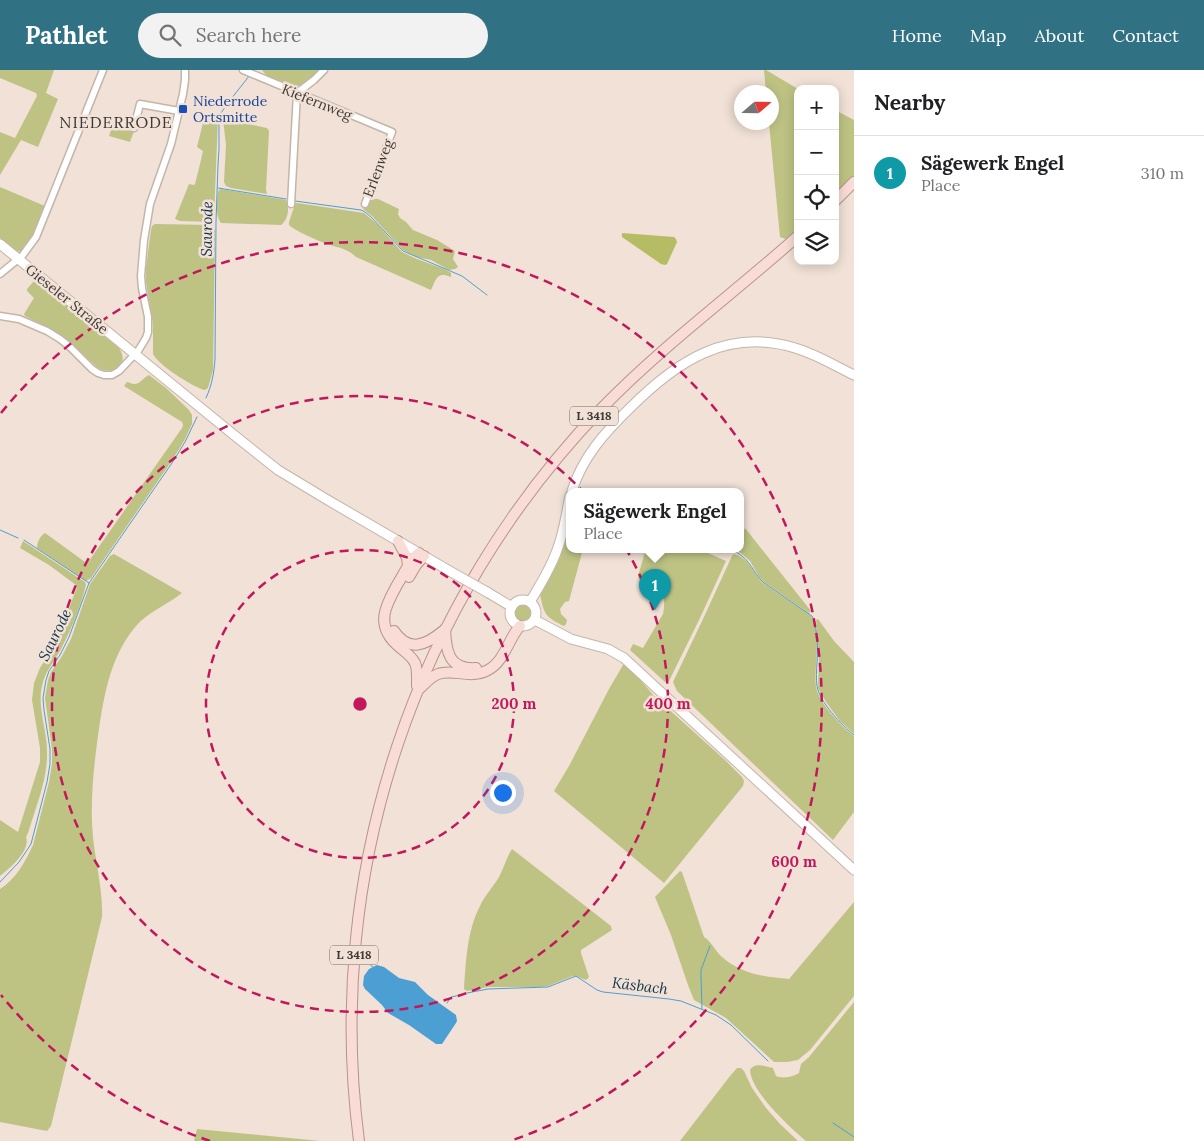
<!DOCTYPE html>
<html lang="en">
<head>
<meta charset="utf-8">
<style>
	:root { --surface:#fff; --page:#f2f2f2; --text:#202124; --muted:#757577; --line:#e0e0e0; --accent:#307184 }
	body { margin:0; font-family:Lora,serif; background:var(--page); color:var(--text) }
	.controls { position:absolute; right:15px; top:15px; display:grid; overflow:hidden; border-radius:10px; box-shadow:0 2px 12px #0003 }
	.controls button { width:45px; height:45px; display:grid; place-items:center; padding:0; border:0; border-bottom:1px solid var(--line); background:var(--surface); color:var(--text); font:25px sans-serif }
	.compass { position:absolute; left:734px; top:15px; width:45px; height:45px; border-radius:50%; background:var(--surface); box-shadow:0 2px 12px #0003; rotate:70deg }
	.you { position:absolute; left:502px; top:722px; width:18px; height:18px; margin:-12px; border:4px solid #fff; border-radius:50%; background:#1a73e8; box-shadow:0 0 0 8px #1a73e833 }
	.badge { display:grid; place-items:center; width:32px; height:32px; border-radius:50%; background:var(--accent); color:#fff; font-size:16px; font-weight:700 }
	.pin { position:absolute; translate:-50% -41px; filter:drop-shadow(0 1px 2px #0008) }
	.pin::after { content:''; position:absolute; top:26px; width:18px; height:15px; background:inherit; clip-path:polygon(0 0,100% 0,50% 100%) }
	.popup { position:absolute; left:566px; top:418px; width:178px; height:65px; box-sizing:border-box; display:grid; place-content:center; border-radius:10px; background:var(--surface); filter:drop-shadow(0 1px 4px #0005); font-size:16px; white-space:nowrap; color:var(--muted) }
	.popup b { font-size:19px; color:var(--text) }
	.popup::after { content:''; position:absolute; left:50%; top:100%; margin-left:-10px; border:10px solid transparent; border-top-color:var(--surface) }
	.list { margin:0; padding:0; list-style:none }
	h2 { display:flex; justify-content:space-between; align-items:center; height:65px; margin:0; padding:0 20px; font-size:21px }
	h2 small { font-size:16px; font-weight:400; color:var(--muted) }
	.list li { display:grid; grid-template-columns:32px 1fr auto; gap:15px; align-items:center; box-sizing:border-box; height:75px; padding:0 20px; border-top:1px solid var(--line) }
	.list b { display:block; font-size:19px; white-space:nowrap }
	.list p { margin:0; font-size:16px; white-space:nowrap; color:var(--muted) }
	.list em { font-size:16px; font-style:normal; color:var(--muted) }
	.icon { flex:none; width:28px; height:28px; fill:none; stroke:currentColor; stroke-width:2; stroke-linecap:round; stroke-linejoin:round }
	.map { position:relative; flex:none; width:854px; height:1071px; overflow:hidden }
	header { display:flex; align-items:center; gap:30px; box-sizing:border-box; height:70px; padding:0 25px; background:var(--accent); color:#fff }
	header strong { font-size:24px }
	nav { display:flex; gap:28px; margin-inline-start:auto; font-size:18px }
	.search { width:350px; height:45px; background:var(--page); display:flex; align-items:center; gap:12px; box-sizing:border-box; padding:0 18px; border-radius:28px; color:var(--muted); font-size:19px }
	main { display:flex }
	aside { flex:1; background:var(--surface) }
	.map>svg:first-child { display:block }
	.green { fill:#bec384 }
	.forest { fill:#b6bc64 }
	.water { fill:#4c9fd3 }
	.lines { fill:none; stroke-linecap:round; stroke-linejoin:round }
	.stream { stroke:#4c9fd3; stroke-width:1 }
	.street-casing { stroke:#c4b5aa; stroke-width:9 }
	.secondary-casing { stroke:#c4b5aa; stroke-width:11 }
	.primary-casing { stroke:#b5948b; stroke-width:12 }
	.street { stroke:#fff; stroke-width:6 }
	.secondary { stroke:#fff; stroke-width:9 }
	.primary { stroke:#f9dcd5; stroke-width:10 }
	.secondary-bridge-casing { stroke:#c4b5aa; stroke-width:11; stroke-linecap:butt }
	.secondary-bridge { stroke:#fff; stroke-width:9 }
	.ring { fill:none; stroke:#c2185b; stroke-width:2.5; stroke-dasharray:9 6 }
	.transit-dot { fill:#1a4fb4; stroke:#f1e1d6; stroke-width:2 }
	.labels { text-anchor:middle; stroke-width:5; stroke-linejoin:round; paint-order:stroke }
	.shield { fill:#f1e1d6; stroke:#746b65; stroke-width:1 }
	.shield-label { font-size:12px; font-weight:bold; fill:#3f3935 }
	.transit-label { font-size:14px; fill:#164399; stroke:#f1e1d6; text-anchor:start }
	.street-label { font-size:14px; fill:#3f3935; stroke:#f1e1d6 }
	.water-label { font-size:15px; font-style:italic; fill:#0f344a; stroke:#f1e1d6 }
	.quarter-label { font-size:16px; letter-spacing:1px; fill:#3f3935; stroke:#f1e1d6 }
	.centre { fill:#c2185b; stroke:#f1e1d6; stroke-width:2.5 }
	.ring-label { font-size:15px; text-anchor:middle; font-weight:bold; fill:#c2185b; stroke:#f1e1d6; stroke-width:5; stroke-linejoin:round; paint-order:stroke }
</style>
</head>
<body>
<header>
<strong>Pathlet</strong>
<div class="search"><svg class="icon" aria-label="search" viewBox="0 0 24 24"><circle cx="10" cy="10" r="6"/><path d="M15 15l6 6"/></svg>Search here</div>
<nav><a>Home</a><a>Map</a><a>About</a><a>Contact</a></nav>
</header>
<main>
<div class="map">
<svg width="854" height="1071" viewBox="0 0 854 1071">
	<rect width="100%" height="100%" fill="#f1e1d6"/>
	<g class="green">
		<path d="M0 0H54L46 23 58 29 38 77 21 70 0 105V62L15 68 37 26 36 23 0 8Z"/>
		<path d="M262 0H321C315 5 309 12 302 15 289 20 269 11 262 0Z"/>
		<path d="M764 0H766L798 19V159L786 169 780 167 769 53 772 52V22H766Z"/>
		<path d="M835 40 854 50V106L835 124Z"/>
		<path d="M205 45 218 48 214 147 213 152 180 151 175 149 189 114 194 115 195 114 201 90 203 81 197 77Z"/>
		<path d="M223 49 267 58 269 61 266 120 267 124 231 118 226 116 224 112 226 75Z"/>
		<path d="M113 54 134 61 130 72 109 66Z"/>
		<path d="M0 117 45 136V137L37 159 24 181C14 184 7 174 0 168Z"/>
		<path d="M221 119 286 130C290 138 288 150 281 155L221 153C215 145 217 131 218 122L219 120Z"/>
		<path d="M373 129H378L399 139 398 144 400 148 406 152 413 160 437 170 455 181 453 189 458 197 455 199 449 200 431 190 417 187 403 180 372 146 363 139 369 132Z"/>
		<path d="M297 133 364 143 377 154 402 182 417 189 444 199 451 203V207C437 201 436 209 431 220L356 187C348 179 340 178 330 175 321 172 295 161 289 155V152L295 134Z"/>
		<path d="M155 154 212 155 215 160V167L213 300 208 318 205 320C194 318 157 294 153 284V254L146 212V198L151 160 152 156Z"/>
		<path d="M35 210H37L119 278C130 295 114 306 98 298L68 270 51 259 25 246 24 244 34 228 27 221V219Z"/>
		<path d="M149 305 166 318 189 340 192 345V354L184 371 171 392 91 508 86 511 37 478C37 472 40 466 45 463L85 492 89 491 182 358 183 355 182 352 124 316 127 312C129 312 131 314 134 314 139 315 144 307 149 305Z"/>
		<path d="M570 445V479H583L569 531 565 532 560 539 561 544 567 550 566 554 564 556C545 547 544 544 540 524L561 483Z"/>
		<path d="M745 458 811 541 809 543 765 513 759 507 750 491 737 480 736 479H740V469Z"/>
		<path d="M23 471 85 512 86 514C82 534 72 557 63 575 56 590 45 600 42 616 37 637 47 660 47 681 48 709 36 736 28 763L26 767C31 780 10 798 0 806V750L18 762 40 692V678L32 630 34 613 40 598 58 568 77 517 76 515 49 495 20 478Z"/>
		<path d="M646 479H699L726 491 700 548 669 611 665 612 630 580 633 574 643 578 663 544C668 521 657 517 639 509L638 506Z"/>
		<path d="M114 484 182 523C167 535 148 542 136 556 108 589 103 632 97 673 93 704 90 737 93 768 96 794 103 821 102 847L51 1056 47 1061 0 1052V819C16 809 25 792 33 775L49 712 52 694V679L45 628 48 610 51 602 62 586 71 569 90 514 110 486Z"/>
		<path d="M734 484C750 488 753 504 764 514L809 544C824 558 813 599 816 617 819 633 841 656 854 666V742L833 770 677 621 673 612 703 549 732 486Z"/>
		<circle cx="524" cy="543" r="10"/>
		<path d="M818 549 834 571 854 592V664L840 651 826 632 818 618 819 585 816 550Z"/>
		<path d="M623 595H626L632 600 654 626 725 690 742 707 744 711 743 716 664 813 554 721 569 696 609 619Z"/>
		<path d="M512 779 611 856 612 860 581 880V883L589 907 586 910 576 906H573L548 916 540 917H488L467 921 464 919C466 891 467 861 480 836 485 825 493 817 499 807 504 798 506 788 512 779Z"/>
		<path d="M680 801 682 802 704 867C712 872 715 881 722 887 741 904 765 907 789 909L854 832V926L810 980 798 990 787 992H774L726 948 694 930 688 915 671 865 655 827Z"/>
		<path d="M854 932V1071H806C790 1057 751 1022 750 1000 754 992 766 996 773 998L776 1006C783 1009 793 1007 799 1003L801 994 809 987Z"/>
		<path d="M737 998H741L744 1001 752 1018 766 1038 780 1054 798 1071H680L730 1006Z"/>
		<path d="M197 1059 320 1071H194Z"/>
	</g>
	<path class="forest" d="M622 163 674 167 676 169 677 172 667 194 665 195 661 194 622 167Z"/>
	<path class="water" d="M377 895 384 897 399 908 415 912 428 925 456 945 457 951 456 953 442 974H436L409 955 388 943 382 935 365 919 363 915 364 906 369 899Z"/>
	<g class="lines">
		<g class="stream">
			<path d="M218 118 286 129"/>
			<path d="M295 131 361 140 365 142 371 147 403 181 462 206 487 225"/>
			<path d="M206 328C212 315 214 303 215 289L216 152 218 95 219 79V49L221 43 227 34 250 5"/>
			<path d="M0 460 18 468"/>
			<path d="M24 470 89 513"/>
			<path d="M736 482C752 491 752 502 764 513L812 546C816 553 816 561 817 569 819 585 815 601 817 616 819 631 842 656 854 665"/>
			<path d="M0 812 19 792 31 774 47 712 50 694V679L44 640 43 628 46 610 49 601 60 585 69 567 89 513 172 393 185 372 197 347"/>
			<path d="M363 889 373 897"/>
			<path d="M467 923 488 919 548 917 576 906 597 920 603 922 669 929 681 931 716 945 731 955 768 991"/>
			<path d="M447 933 451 927 461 925"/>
			<path d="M702 939 701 906V900L710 876"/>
			<path d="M833 1053 854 1067"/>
		</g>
		<g class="street-casing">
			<g id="street">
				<path d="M243 0 392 62 365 134"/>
				<path d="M297 23 314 10 324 0"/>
				<path d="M120 54 134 58 140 34 179 41"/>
				<path d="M291 134 297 23"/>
				<path d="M0 204 22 186 36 167 103 0"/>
				<path d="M0 246 19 249 47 261 60 269 70 277 92 299 98 303 104 305H112L119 301 138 281 146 268 148 262V247L142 218 141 206 144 170 150 134 171 74 183 24 185 10V0"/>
			</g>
		</g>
		<g class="secondary-casing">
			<g id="secondary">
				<path d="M0 174 234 365 278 400 326 429 453 503"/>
				<path d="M572 421C582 388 605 362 630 338 676 292 727 257 795 278 816 284 835 296 854 305"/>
				<path d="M487 522 512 537"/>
				<circle cx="523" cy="543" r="13"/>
				<path d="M530 532C540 515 551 498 557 480 564 463 566 444 570 426"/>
				<path d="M535 550 571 569 608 579 624 588 854 800"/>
			</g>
		</g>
		<g class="primary-casing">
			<g id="primary">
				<path d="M835 131 854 112"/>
				<path d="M398 471 407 488 408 496"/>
				<path d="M409 507 416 495 424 486"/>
				<path d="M445 559C446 580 448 600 476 598"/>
				<path d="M394 561C409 583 426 575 443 561"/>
				<path d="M417 616C417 608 418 600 415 593 411 585 402 580 396 574 375 554 386 535 397 515 404 504 409 491 419 483"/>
				<path d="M419 619C425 614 430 607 438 604 454 598 470 610 488 600 505 591 508 569 520 556"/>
				<path d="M359 1071C324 803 414 533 602 338 662 276 733 224 798 166"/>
			</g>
		</g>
		<use href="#street" class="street"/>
		<use href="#secondary" class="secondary"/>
		<use href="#primary" class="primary"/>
		<g class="secondary-bridge-casing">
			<path id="secondary-bridge" d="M453 503 487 522"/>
		</g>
		<use href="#secondary-bridge" class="secondary-bridge"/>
	</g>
	<g class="ring">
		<circle cx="360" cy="634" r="154"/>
		<circle cx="360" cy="634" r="308"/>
		<path d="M210 1071A462 462 0 0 1 1 925M1 343A462 462 0 1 1 510 1071"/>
	</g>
	<rect class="transit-dot" x="178" y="34" width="10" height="10" rx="2.5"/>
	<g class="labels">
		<g class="shield">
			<rect x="570" y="336.5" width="48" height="19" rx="4"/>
			<rect x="330" y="875.5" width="48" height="19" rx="4"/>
		</g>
		<g class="shield-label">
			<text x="594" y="350">L 3418</text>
			<text x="354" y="889">L 3418</text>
		</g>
		<g class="transit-label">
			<text x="193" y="36">Niederrode<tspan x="193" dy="16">Ortsmitte</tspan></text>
		</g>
		<g class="street-label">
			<text transform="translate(317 32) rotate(22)" y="5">Kiefernweg</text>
			<text transform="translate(378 98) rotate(-69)" y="5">Erlenweg</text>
			<text transform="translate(67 229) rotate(39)" y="5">Gieseler Straße</text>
		</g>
		<g class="water-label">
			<text transform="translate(207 159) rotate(-89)" y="5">Saurode</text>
			<text transform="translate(55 565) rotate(-64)" y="5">Saurode</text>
			<text transform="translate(640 916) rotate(7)" y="5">Käsbach</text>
		</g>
		<g class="quarter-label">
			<text x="116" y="58">NIEDERRODE</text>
		</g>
	</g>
	<circle cx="360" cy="634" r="8" class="centre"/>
	<g class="ring-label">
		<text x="514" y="639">200 m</text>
		<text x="668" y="639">400 m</text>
		<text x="794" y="797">600 m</text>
	</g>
</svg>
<div class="controls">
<button>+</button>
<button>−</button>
<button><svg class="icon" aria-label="locate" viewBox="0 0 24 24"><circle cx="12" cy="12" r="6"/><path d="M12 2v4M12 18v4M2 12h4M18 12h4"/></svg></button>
<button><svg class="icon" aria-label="layers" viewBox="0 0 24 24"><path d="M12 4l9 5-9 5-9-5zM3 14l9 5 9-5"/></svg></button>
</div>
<svg class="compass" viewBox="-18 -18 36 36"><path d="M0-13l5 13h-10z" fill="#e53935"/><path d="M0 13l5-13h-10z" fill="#757577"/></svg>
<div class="you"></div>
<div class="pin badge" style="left:655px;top:540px;background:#0f9aa8">1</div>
<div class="popup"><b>Sägewerk Engel</b>Place</div>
</div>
<aside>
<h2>Nearby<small></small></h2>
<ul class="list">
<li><span class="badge" style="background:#0f9aa8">1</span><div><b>Sägewerk Engel</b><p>Place</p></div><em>310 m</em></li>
</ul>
</aside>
</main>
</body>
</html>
